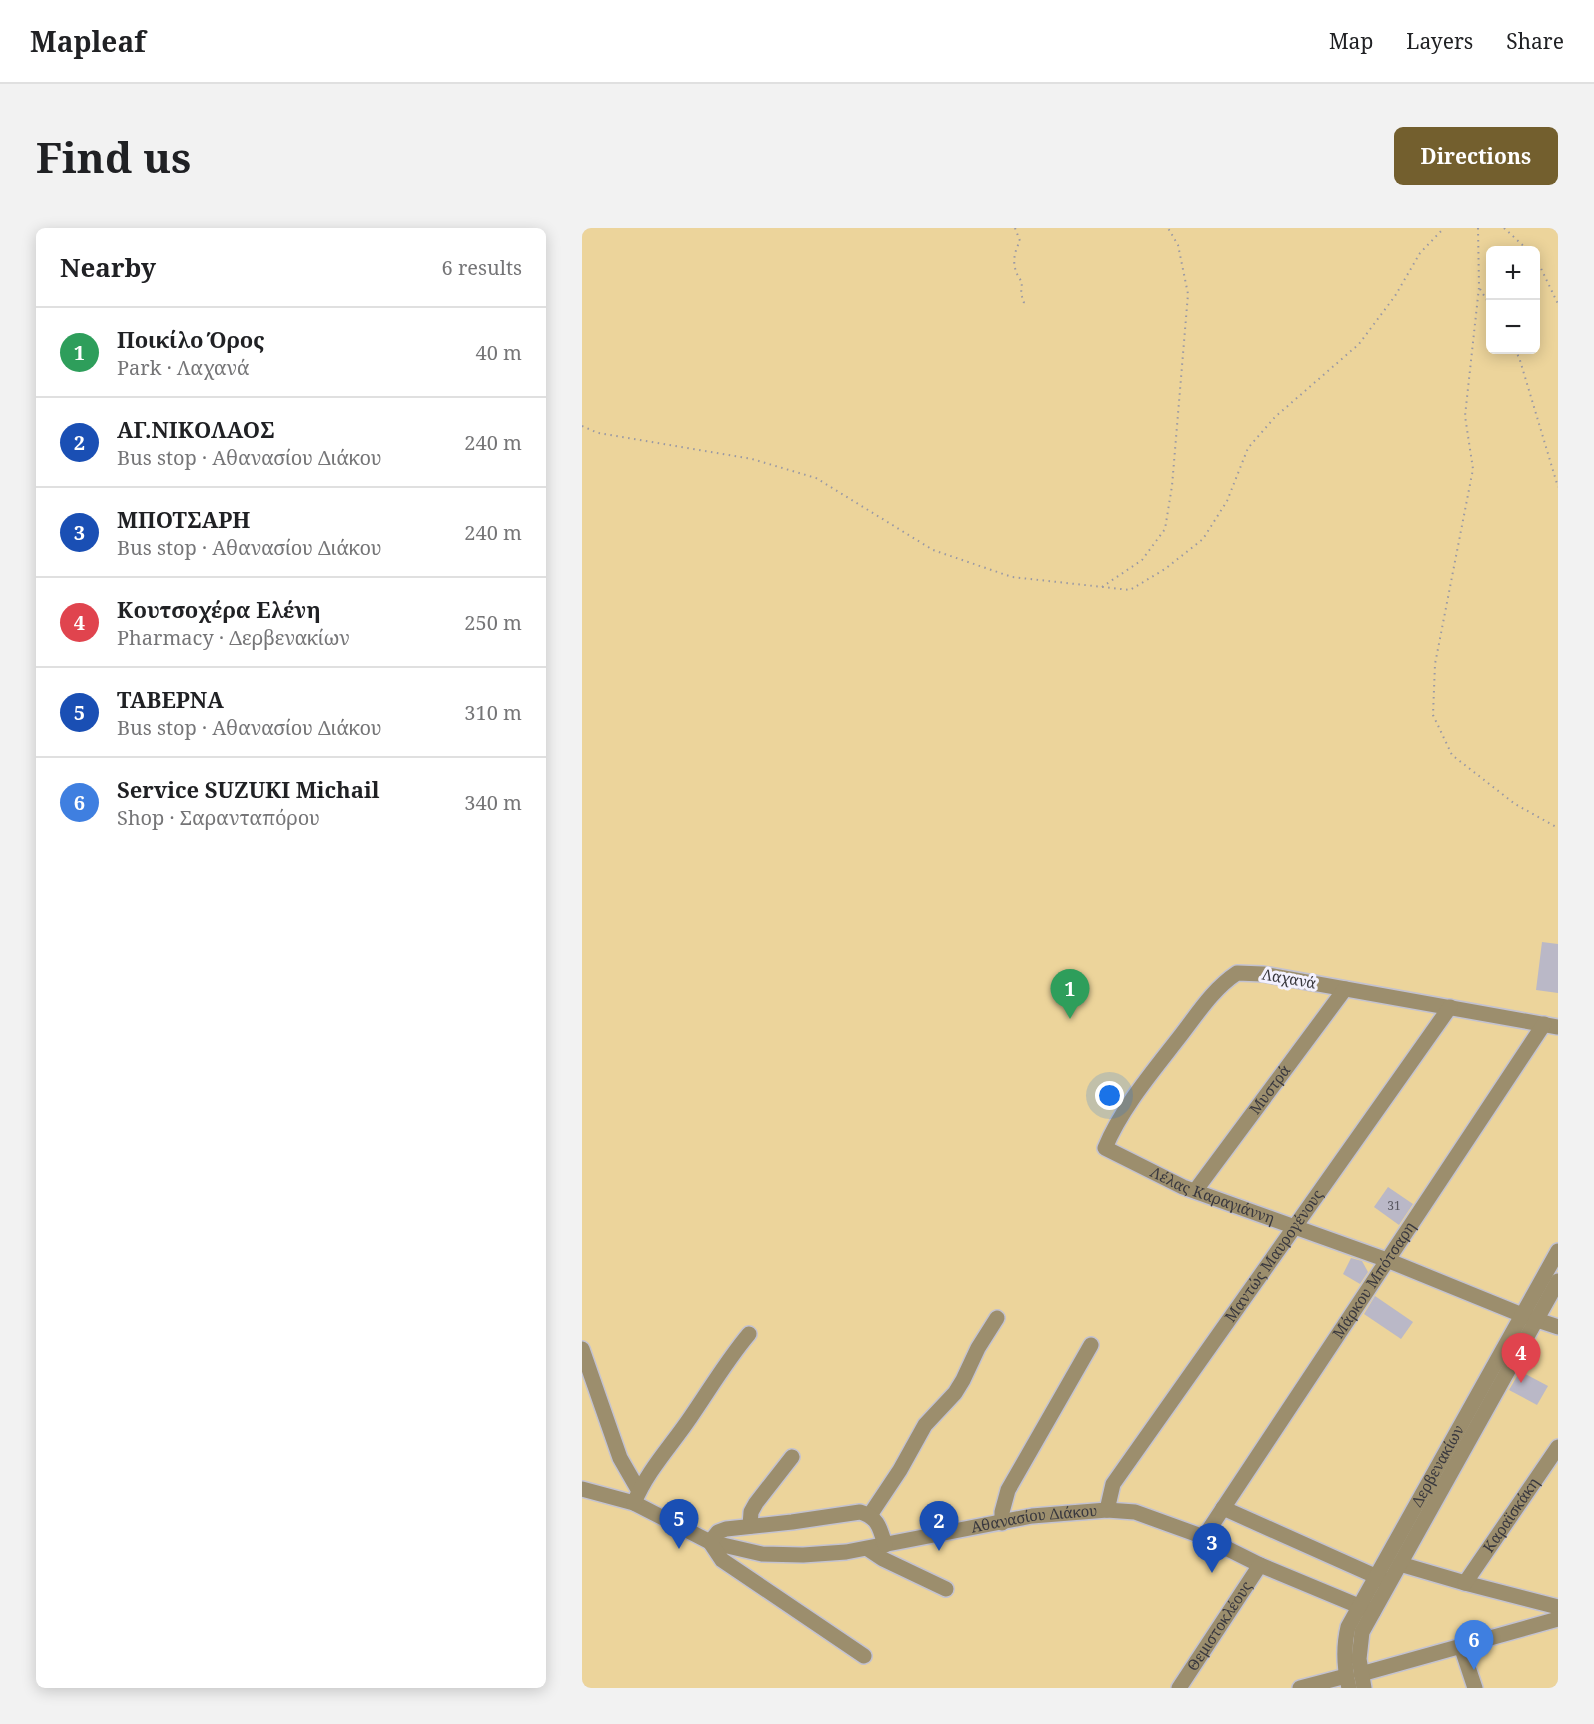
<!DOCTYPE html>
<html lang="en">
<head>
<meta charset="utf-8">
<style>
	:root { --surface:#fff; --page:#f2f2f2; --text:#202124; --muted:#757577; --line:#e0e0e0; --accent:#735f2e }
	body { margin:0; font-family:"Noto Serif",serif; background:var(--page); color:var(--text) }
	.controls { position:absolute; right:18px; top:18px; display:grid; overflow:hidden; border-radius:9px; box-shadow:0 3px 15px #0003 }
	.controls button { width:54px; height:54px; display:grid; place-items:center; padding:0; border:0; border-bottom:2px solid var(--line); background:var(--surface); color:var(--text); font:30px sans-serif }
	.you { position:absolute; left:528px; top:868px; width:21px; height:21px; margin:-15px; border:4px solid #fff; border-radius:50%; background:#1a73e8; box-shadow:0 0 0 9px #1a73e833 }
	.badge { display:grid; place-items:center; width:39px; height:39px; border-radius:50%; background:var(--accent); color:#fff; font-size:20px; font-weight:700 }
	.pin { position:absolute; translate:-50% -50px; filter:drop-shadow(0 2px 3px #0008) }
	.pin::after { content:''; position:absolute; top:32px; width:21px; height:18px; background:inherit; clip-path:polygon(0 0,100% 0,50% 100%) }
	.list { margin:0; padding:0; list-style:none }
	h2 { display:flex; justify-content:space-between; align-items:center; height:78px; margin:0; padding:0 24px; font-size:26px }
	h2 small { font-size:20px; font-weight:400; color:var(--muted) }
	.list li { display:grid; grid-template-columns:39px 1fr auto; gap:18px; align-items:center; box-sizing:border-box; height:90px; padding:0 24px; border-top:2px solid var(--line) }
	.list b { display:block; font-size:22px; white-space:nowrap }
	.list p { margin:0; font-size:20px; white-space:nowrap; color:var(--muted) }
	.list em { font-size:20px; font-style:normal; color:var(--muted) }
	.map { position:relative; flex:none; width:976px; height:1460px; overflow:hidden; border-radius:9px }
	header { display:flex; align-items:center; gap:36px; box-sizing:border-box; height:84px; padding:0 30px; background:var(--surface); border-bottom:2px solid var(--line) }
	header strong { font-size:28px }
	nav { display:flex; gap:33px; margin-inline-start:auto; font-size:21px }
	.intro { display:flex; align-items:center; justify-content:space-between; box-sizing:border-box; height:144px; padding:0 36px }
	h1 { margin:0; font-size:42px }
	.button { padding:15px 27px; border-radius:9px; background:var(--accent); color:#fff; font-size:21px; font-weight:700 }
	main { display:flex; gap:36px; padding:0 36px }
	aside { flex:1; background:var(--surface); border-radius:9px; box-shadow:0 3px 15px #0003 }
	.map>svg:first-child { display:block }
	.green { fill:#ecd49b; fill-rule:evenodd }
	.building { fill:#bab8c7 }
	.lines { fill:none; stroke-linecap:round; stroke-linejoin:round }
	.minor-casing { stroke:#c3c2d0; stroke-width:18 }
	.path { stroke:#9a99a4; stroke-width:2; stroke-dasharray:1.5 4.5; stroke-linecap:butt }
	.minor { stroke:#9c8e6d; stroke-width:15 }
	.labels { text-anchor:middle; stroke-width:6; stroke-linejoin:round; paint-order:stroke }
	.number-label { font-size:12px; fill:#595860 }
	.street-label { font-size:15px; fill:#39383e; stroke:#f3f1fe }
</style>
</head>
<body>
<header>
<strong>Mapleaf</strong>
<nav><a>Map</a><a>Layers</a><a>Share</a></nav>
</header>
<div class="intro"><h1>Find us</h1><a class="button">Directions</a></div>
<main>
<aside>
<h2>Nearby<small>6 results</small></h2>
<ul class="list">
<li><span class="badge" style="background:#2e9e5b">1</span><div><b>Ποικίλο Όρος</b><p>Park · Λαχανά</p></div><em>40 m</em></li>
<li><span class="badge" style="background:#1a4fb4">2</span><div><b>ΑΓ.ΝΙΚΟΛΑΟΣ</b><p>Bus stop · Αθανασίου Διάκου</p></div><em>240 m</em></li>
<li><span class="badge" style="background:#1a4fb4">3</span><div><b>ΜΠΟΤΣΑΡΗ</b><p>Bus stop · Αθανασίου Διάκου</p></div><em>240 m</em></li>
<li><span class="badge" style="background:#e0444e">4</span><div><b>Κουτσοχέρα Ελένη</b><p>Pharmacy · Δερβενακίων</p></div><em>250 m</em></li>
<li><span class="badge" style="background:#1a4fb4">5</span><div><b>ΤΑΒΕΡΝΑ</b><p>Bus stop · Αθανασίου Διάκου</p></div><em>310 m</em></li>
<li><span class="badge" style="background:#3f7fe0">6</span><div><b>Service SUZUKI Michail</b><p>Shop · Σαρανταπόρου</p></div><em>340 m</em></li>
</ul>
</aside>
<div class="map">
<svg width="976" height="1460" viewBox="0 0 976 1460">
	<rect width="100%" height="100%" fill="#e6e4f4"/>
	<path class="green" d="M0 0H976V1460H0ZM909 22H954V122H909Z"/>
	<g class="building">
		<path d="M960 714 976 716V765L954 762Z"/>
		<path d="M806 959 831 976 817 997 792 979Z"/>
		<path d="M769 1030 780 1033 786 1044 778 1056 761 1046Z"/>
		<path d="M793 1068 831 1094 819 1111 782 1086Z"/>
		<path d="M938 1143 966 1158 955 1177 927 1162Z"/>
	</g>
	<g class="lines">
		<g class="minor-casing">
			<g id="minor">
				<path id="s1" d="M976 799 681 746 655 745C631 761 616 785 599 807 572 842 540 879 523 920L601 959 805 1032 940 1087 976 1099"/>
				<path id="s2" d="M613 963 763 761"/>
				<path d="M0 1121 38 1230 57 1263"/>
				<path id="s3" d="M0 1261 52 1275 128 1314 180 1326 221 1327 264 1324 450 1288 525 1282 553 1284 622 1309 678 1337 791 1384"/>
				<path d="M52 1275C65 1243 89 1218 108 1190 128 1161 145 1132 167 1106"/>
				<path d="M641 1280 802 1352"/>
				<path id="s4" d="M525 1282 531 1256 868 779"/>
				<path d="M288 1287 318 1242 343 1197 373 1165 381 1152 396 1120 415 1090"/>
				<path d="M420 1295V1284L426 1262 509 1117"/>
				<path d="M168 1298 169 1284 174 1275 210 1229"/>
				<path id="s5" d="M622 1309 962 796"/>
				<path d="M286 1321 301 1331 364 1361"/>
				<path d="M818 1336 883 1355 976 1379"/>
				<path id="s6" d="M883 1355 976 1219"/>
				<path d="M879 1418 893 1460"/>
				<path d="M282 1428 140 1332 128 1314 136 1304 144 1301 210 1294 278 1284C296 1289 298 1300 303 1317"/>
				<path d="M779 1446 976 1391"/>
				<path id="s7" d="M597 1460 678 1337"/>
				<path d="M718 1460 764 1448"/>
				<path id="s8" d="M767 1460C762 1439 761 1420 766 1399L976 1023"/>
				<path d="M782 1460 777 1431 780 1404 976 1053"/>
			</g>
		</g>
		<g class="path">
			<path d="M433 0 438 13C430 28 430 41 440 54L439 66 442 74 440 77"/>
			<path d="M896 0 897 59 883 188 891 241 853 436 851 487 870 527 933 576 976 600"/>
			<path d="M922 0 946 22"/>
			<path d="M975 0 976 1"/>
			<path d="M954 30 976 76"/>
			<path d="M898 61 909 79"/>
			<path d="M932 122 937 129 976 259"/>
			<path d="M0 198 16 205 170 231 234 250 351 322 430 349 548 362 583 341 621 311 645 273 666 220 693 189 777 116 813 68 838 25 862 0"/>
			<path d="M520 359 560 332 583 301 590 258 606 66 596 17 586 0"/>
		</g>
		<use href="#minor" class="minor"/>
	</g>
	<g class="labels">
		<g class="number-label">
			<text x="812" y="982">31</text>
		</g>
		<g class="street-label">
			<text transform="translate(707 751) rotate(10)" y="5">Λαχανά</text>
			<text dy="5" stroke="none"><textPath href="#s2" startOffset="126">Μυστρά</textPath></text>
			<text dy="5" stroke="none"><textPath href="#s1" startOffset="664">Λέλας Καραγιάννη</textPath></text>
			<text dy="5" stroke="none"><textPath href="#s4" startOffset="306">Μαντώς Μαυρογένους</textPath></text>
			<text dy="5" stroke="none"><textPath href="#s5" startOffset="308">Μάρκου Μπότσαρη</textPath></text>
			<text dy="5" stroke="none"><textPath href="#s8" startOffset="246">Δερβενακίων</textPath></text>
			<text dy="5" stroke="none"><textPath href="#s6" startOffset="82">Καραϊσκάκη</textPath></text>
			<text dy="5" stroke="none"><textPath href="#s3" startOffset="468">Αθανασίου Διάκου</textPath></text>
			<text dy="5" stroke="none"><textPath href="#s7" startOffset="74">Θεμιστοκλέους</textPath></text>
		</g>
	</g>
</svg>
<div class="controls">
<button>+</button>
<button>−</button>
</div>
<div class="you"></div>
<div class="pin badge" style="left:488px;top:791px;background:#2e9e5b">1</div>
<div class="pin badge" style="left:357px;top:1323px;background:#1a4fb4">2</div>
<div class="pin badge" style="left:630px;top:1345px;background:#1a4fb4">3</div>
<div class="pin badge" style="left:939px;top:1155px;background:#e0444e">4</div>
<div class="pin badge" style="left:97px;top:1321px;background:#1a4fb4">5</div>
<div class="pin badge" style="left:892px;top:1442px;background:#3f7fe0">6</div>
</div>
</main>
</body>
</html>
